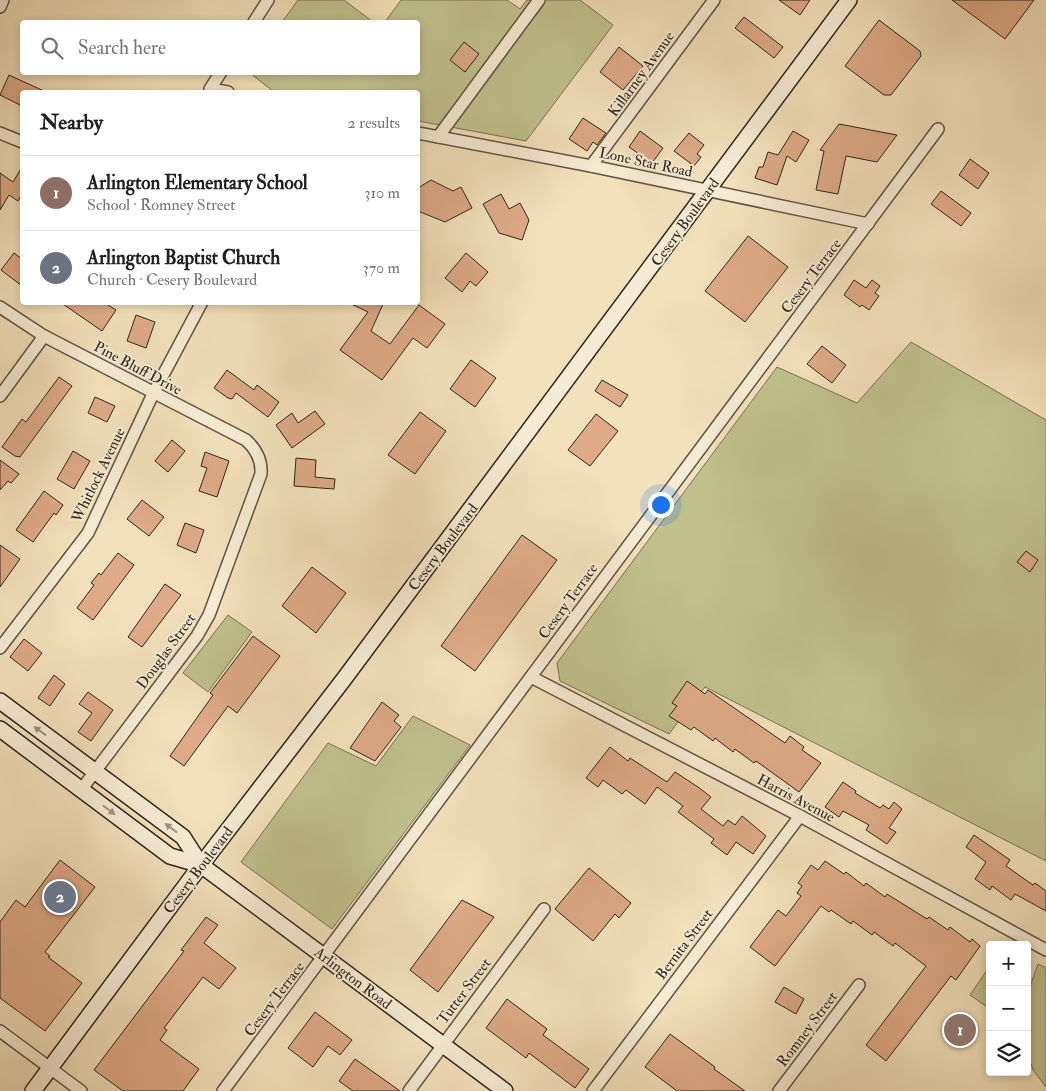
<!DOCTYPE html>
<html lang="en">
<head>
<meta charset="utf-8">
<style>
	:root { --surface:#fff; --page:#f6f6f6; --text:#202124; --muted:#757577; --line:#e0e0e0; --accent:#ea580c }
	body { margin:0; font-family:"IM FELL Double Pica",serif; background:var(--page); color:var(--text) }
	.controls { position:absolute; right:15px; bottom:15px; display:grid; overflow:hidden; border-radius:5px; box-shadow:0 2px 8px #0003 }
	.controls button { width:45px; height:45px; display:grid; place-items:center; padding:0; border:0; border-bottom:1px solid var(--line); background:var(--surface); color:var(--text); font:25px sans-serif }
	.you { position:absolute; left:660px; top:504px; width:18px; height:18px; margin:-12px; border:4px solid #fff; border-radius:50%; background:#1a73e8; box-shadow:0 0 0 8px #1a73e833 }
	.badge { display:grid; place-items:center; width:32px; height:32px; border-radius:50%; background:var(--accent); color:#fff; font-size:16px; font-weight:700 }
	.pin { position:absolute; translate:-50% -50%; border:2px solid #fff; box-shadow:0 1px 5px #0006 }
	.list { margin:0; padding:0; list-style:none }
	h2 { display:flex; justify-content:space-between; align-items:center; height:65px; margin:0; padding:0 20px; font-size:21px }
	h2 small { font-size:16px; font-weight:400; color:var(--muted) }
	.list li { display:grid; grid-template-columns:32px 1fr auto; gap:15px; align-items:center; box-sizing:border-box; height:75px; padding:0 20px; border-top:1px solid var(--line) }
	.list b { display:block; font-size:19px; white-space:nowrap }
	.list p { margin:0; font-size:16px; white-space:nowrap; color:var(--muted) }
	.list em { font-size:16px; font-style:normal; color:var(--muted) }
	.icon { flex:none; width:28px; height:28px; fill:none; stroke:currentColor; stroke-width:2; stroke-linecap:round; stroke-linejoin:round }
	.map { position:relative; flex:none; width:1046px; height:1091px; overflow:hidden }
	.search { position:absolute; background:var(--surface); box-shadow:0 2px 8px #0003; left:20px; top:20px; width:400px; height:55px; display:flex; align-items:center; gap:12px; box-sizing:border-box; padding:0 18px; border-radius:5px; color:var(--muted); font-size:19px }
	.panel { position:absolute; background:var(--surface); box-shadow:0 2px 8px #0003; left:20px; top:90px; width:400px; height:215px; border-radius:5px }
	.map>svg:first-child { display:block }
	.green { fill:#c0c18d; stroke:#787354 }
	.building { fill:#deaa87; stroke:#2f251c }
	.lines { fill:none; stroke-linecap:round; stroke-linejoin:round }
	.street-casing { stroke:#605444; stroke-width:14 }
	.secondary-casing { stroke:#2f251c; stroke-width:18 }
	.street { stroke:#f7ecd3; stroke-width:11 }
	.secondary { stroke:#f7ecd3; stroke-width:15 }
	.oneway { fill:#9d9281 }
	.labels { text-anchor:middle; stroke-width:4; stroke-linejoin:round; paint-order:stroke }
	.street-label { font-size:15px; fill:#2f251c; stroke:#f7ecd3 }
</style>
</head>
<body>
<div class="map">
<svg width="1046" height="1091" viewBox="0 0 1046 1091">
	<rect width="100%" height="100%" fill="#f3e1bb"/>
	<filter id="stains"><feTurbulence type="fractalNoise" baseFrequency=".004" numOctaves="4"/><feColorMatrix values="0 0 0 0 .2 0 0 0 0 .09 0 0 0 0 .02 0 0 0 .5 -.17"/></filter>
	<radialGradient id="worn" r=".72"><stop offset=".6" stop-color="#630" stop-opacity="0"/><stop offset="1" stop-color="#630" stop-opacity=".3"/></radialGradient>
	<g class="green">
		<path d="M298 0H344L373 22H282Z"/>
		<path d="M401 0H507L520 9 527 0H580L613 25 526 141 418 121V92H274L250 73 418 72V22H385Z"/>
		<path d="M911 342 1046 420V861L705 687 669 734 560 681 557 663 777 367 857 403Z"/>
		<path d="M228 615 252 632 208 692 183 673Z"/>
		<path d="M413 716 470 745 332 929 241 862 328 743 376 766Z"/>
		<path d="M1038 964 1046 968V1087L1033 1070 1027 1052V995Z"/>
		<path d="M990 966V1009L970 995Z"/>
	</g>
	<g class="building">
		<path d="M779 0H810L800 15Z"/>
		<path d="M952 0H1034L1005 39Z"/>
		<path d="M744 17 783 47 774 58 735 28Z"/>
		<path d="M879 20 920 51 921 56 891 95H884L845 66Z"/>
		<path d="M464 42 479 54 465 72 450 60Z"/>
		<path d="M619 47 643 66 623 90 600 72Z"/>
		<path d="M9 75 46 92H22V106L0 95Z"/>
		<path d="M583 118 606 133 597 145 593 142 587 151 569 139Z"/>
		<path d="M839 124 897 135 877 162 846 156 838 194 816 190 824 151 820 150Z"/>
		<path d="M640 131 663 148 652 163 629 147Z"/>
		<path d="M793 131 809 140 796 162 787 156 777 185 755 178 759 167H763L768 152 778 155Z"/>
		<path d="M689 133 704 145 697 154 701 157 694 166 674 151Z"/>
		<path d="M970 159 989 173 978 189 959 175Z"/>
		<path d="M22 167V194L18 201 9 195 0 210V173L13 182Z"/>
		<path d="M431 180 453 191 461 187 472 208 445 222 418 211V188Z"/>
		<path d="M941 191 971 213 961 226 931 204Z"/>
		<path d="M501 194 509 209 520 203 529 220 522 240 499 233 483 204Z"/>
		<path d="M748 236 788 267 745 322 705 291Z"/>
		<path d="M14 253 22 259V286L1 270Z"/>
		<path d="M466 253 488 272 476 286 470 281 462 292 445 278Z"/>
		<path d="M854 280 866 288 872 280 880 286 875 293 879 296 869 310 862 305 860 307 844 295Z"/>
		<path d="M60 302 105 303 116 310 102 331Z"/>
		<path d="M347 302H384L371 331 390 344 419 305 445 324 427 348 413 338 382 380 340 350 368 312Z"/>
		<path d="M136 315 155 322 146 348 127 341Z"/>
		<path d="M822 346 846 365 832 383 807 364Z"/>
		<path d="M471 360 496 378 475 407 450 389Z"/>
		<path d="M227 370 254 390 257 385 279 402 268 417 236 393 232 399 228 398 214 388Z"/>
		<path d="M59 377 72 386 20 457 15 456 2 447 22 419 26 422Z"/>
		<path d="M602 380 628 395 620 407 595 391Z"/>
		<path d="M95 397 115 406 107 422 88 413Z"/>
		<path d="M315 411 325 424 292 448 276 425 292 413 298 423Z"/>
		<path d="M420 412 446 431 415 474 388 455Z"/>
		<path d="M596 414 618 431 590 466 568 450Z"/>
		<path d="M172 440 185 451 168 472 155 461Z"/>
		<path d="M73 451 90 461 74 489 57 479Z"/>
		<path d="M205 452 229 461 217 497 199 491 207 468 201 466Z"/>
		<path d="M296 458 316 460 315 477 335 479 334 489 294 486Z"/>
		<path d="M0 460 19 474 11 483 8 481 0 490Z"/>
		<path d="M44 491 63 505 56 515 54 513 33 542 16 530Z"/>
		<path d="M142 500 164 517 149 536 127 519Z"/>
		<path d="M185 523 204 530 196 553 177 545Z"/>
		<path d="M522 535 557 560 475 671 441 646Z"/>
		<path d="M0 545 20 559 0 587Z"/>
		<path d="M1026 551 1038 560 1030 572 1017 562Z"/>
		<path d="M118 553 134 565 93 620 77 608 94 585 91 583 99 573 101 575Z"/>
		<path d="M312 567 346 593 316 633 282 606Z"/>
		<path d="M165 584 181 595 142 647 128 637Z"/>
		<path d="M253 636 280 656 237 713 228 706 184 766 170 756 213 695 210 693Z"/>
		<path d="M24 639 42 653 28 671 10 657Z"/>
		<path d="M54 675 65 684 50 706 38 698Z"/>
		<path d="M687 681 705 694 708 690 785 743 790 736 804 747 802 750 821 763 799 792 756 761 754 763 735 749 733 752 715 738 713 741 694 727 691 730 669 716 677 706 672 703Z"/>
		<path d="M88 692 113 710 91 741 78 732 92 713 79 704Z"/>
		<path d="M382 702 399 715 394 721 401 727 375 761 350 748Z"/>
		<path d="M610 747 628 761 630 758 667 782 675 772 698 787 711 797 701 809 723 826 728 820 735 825 742 816 766 836 753 854 736 842 727 855 711 843 714 839 678 812 683 806 657 787 645 804 626 790 622 794 603 780 598 787 586 778Z"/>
		<path d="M843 782 856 791 855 793 880 808 883 805 889 809 894 802 902 809 889 828 896 832 887 844 866 830 869 825 843 811 839 817 825 807Z"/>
		<path d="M974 835 1010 860 1006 866 1033 885 1035 883 1046 891V911L1015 894 1011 900 992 886 990 890 975 879 986 862 966 847Z"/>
		<path d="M60 860 95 887 45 952 50 956 48 957 82 983 45 1031 0 998V922L16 900 25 907Z"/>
		<path d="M825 861 844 874 846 872 864 886 866 883 885 897 887 894 927 919 929 917 948 930 950 927 970 942 972 939 980 946 956 980 951 976 886 1061 866 1045 926 966 895 943 893 946 874 932 872 935 853 921 851 924 831 910 829 912 821 906 775 966 750 947 778 910 786 916 801 896 797 893 802 886 798 883 811 865 818 870Z"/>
		<path d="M589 868 631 903 619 918 615 914 593 941 555 909Z"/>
		<path d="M462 900 494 917 438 992 410 970Z"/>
		<path d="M206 917 218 925 204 943 236 968 219 989 203 977 164 1028 167 1030 160 1040 199 1069 183 1091H123L94 1070 184 951 181 950Z"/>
		<path d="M784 987 804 999 796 1014 775 1002Z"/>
		<path d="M507 999 547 1029 543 1035 589 1069 575 1088 529 1053 526 1058 486 1028Z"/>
		<path d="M315 1012 352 1040 340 1055 328 1046 313 1067 288 1048Z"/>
		<path d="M670 1034 715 1067 714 1069 745 1091H677L645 1067Z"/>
		<path d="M355 1059 400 1091H353L339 1081Z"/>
	</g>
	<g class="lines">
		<g class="street-casing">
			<g id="street">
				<path d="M0 7 3 0"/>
				<path d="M254 22 268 0"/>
				<path d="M221 72 210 89 228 92"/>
				<path d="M0 133 22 142"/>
				<path d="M418 133 591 166 868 224"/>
				<path d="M438 137 539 0"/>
				<path d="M591 166 714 0"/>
				<path d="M0 307 44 336 246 440C256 449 262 460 261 474L209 615 197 636 81 790"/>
				<path d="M0 396 44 336"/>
				<path d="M0 648 88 533 153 394 202 302"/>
				<path d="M531 677 800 816 1046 950"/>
				<path d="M0 1031 81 1091"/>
				<path d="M223 1091 938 129"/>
				<path d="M409 1091 544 909"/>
				<path d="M593 1091 800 816"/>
				<path d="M779 1091 859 985"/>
			</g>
		</g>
		<g class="secondary-casing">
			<g id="secondary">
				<path d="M0 701 183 837 201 865"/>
				<path d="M0 729 170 856 201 865 505 1091"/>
				<path d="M33 1091 201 865 344 679 849 0"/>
			</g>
		</g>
		<use href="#street" class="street"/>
		<use href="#secondary" class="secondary"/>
	</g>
	<defs><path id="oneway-solid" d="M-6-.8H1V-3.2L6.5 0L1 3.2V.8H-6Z" transform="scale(1.25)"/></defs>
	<g class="oneway">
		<use href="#oneway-solid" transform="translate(40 731) rotate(-144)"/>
		<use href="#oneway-solid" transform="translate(109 810) rotate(37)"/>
		<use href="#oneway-solid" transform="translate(171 828) rotate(-143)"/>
	</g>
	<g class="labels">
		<g class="street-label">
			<text transform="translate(641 74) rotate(-54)" y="5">Killarney Avenue</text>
			<text transform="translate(646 162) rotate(12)" y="5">Lone Star Road</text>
			<text transform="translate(685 222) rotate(-54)" y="5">Cesery Boulevard</text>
			<text transform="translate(811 276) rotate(-53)" y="5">Cesery Terrace</text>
			<text transform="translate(138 368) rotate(28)" y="5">Pine Bluff Drive</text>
			<text transform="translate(98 475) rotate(-64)" y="5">Whitlock Avenue</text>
			<text transform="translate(443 547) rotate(-53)" y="5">Cesery Boulevard</text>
			<text transform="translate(568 601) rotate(-54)" y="5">Cesery Terrace</text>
			<text transform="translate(166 651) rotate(-54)" y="5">Douglas Street</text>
			<text transform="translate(796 798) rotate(28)" y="5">Harris Avenue</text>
			<text transform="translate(198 870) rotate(-53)" y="5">Cesery Boulevard</text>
			<text transform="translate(684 944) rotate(-53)" y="5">Bernita Street</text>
			<text transform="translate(353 978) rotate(37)" y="5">Arlington Road</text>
			<text transform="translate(464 991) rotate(-53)" y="5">Tutter Street</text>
			<text transform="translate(274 999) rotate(-53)" y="5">Cesery Terrace</text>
			<text transform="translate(807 1029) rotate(-53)" y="5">Romney Street</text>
		</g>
	</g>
	<rect width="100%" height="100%" filter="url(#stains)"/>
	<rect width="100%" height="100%" fill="url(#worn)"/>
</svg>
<div class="controls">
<button>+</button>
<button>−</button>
<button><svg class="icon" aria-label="layers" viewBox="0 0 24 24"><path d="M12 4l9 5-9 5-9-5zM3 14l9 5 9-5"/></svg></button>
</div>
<div class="you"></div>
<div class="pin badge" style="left:960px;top:1030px;background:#8d6e63">1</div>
<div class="pin badge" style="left:60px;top:897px;background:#6b7280">2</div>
<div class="search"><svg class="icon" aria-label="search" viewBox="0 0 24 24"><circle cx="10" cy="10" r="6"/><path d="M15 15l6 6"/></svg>Search here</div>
<section class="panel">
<h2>Nearby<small>2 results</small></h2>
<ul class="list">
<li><span class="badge" style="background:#8d6e63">1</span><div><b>Arlington Elementary School</b><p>School · Romney Street</p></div><em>310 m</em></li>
<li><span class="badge" style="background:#6b7280">2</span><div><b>Arlington Baptist Church</b><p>Church · Cesery Boulevard</p></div><em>370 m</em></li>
</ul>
</section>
</div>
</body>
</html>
